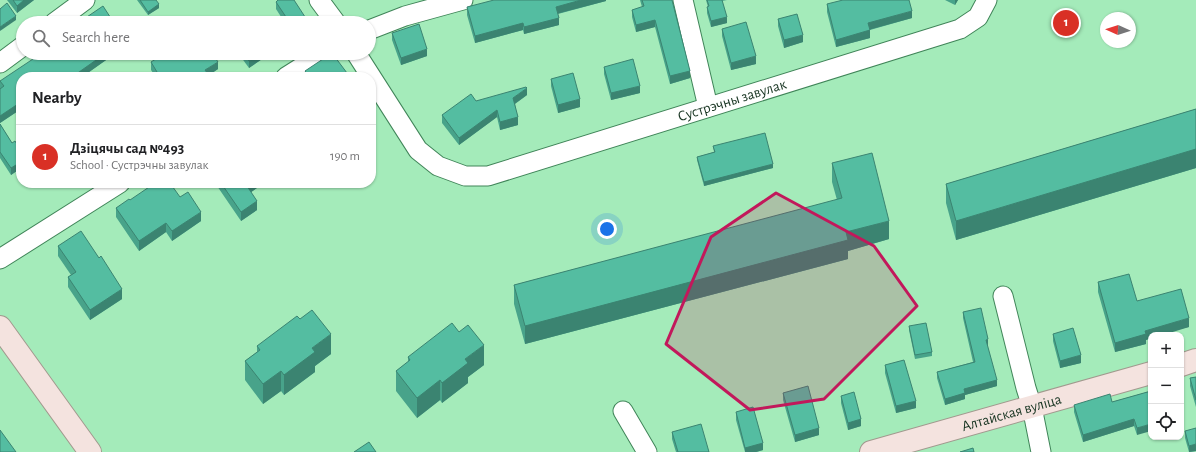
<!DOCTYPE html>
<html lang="en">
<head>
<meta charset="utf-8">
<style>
	:root { --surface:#fff; --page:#f6f6f6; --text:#202124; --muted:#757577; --line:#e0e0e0; --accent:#d93025 }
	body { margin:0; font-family:"Alegreya Sans",sans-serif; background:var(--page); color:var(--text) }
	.controls { position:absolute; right:12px; bottom:12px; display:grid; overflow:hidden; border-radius:8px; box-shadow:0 1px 3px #0004 }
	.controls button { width:36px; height:36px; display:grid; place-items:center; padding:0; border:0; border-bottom:1px solid var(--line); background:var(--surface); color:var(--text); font:20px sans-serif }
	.compass { position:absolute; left:1100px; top:12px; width:36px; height:36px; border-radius:50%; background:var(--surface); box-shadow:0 1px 3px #0004; rotate:273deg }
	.you { position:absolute; left:607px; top:229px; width:14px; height:14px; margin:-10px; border:3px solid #fff; border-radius:50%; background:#1a73e8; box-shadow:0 0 0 6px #1a73e833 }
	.badge { display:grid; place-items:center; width:26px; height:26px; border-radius:50%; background:var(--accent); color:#fff; font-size:13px; font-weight:700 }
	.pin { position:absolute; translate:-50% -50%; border:2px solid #fff; box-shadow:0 1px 4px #0006 }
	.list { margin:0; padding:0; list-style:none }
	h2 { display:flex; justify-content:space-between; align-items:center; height:52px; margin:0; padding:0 16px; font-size:17px }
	h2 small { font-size:13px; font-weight:400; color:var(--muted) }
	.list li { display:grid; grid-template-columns:26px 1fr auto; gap:12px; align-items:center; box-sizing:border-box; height:64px; padding:0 16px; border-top:1px solid var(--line) }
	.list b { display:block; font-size:15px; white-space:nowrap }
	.list p { margin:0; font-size:13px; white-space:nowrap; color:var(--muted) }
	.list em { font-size:13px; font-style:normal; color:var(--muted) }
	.icon { flex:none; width:22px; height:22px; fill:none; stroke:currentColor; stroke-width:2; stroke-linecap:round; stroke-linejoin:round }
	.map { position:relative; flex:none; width:1196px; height:452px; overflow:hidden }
	.search { position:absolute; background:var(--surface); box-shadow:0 1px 3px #0004; left:16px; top:16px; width:360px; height:44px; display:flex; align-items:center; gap:10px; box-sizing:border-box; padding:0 14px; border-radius:22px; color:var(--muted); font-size:15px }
	.panel { position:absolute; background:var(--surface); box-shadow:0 1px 3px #0004; left:16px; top:72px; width:360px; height:116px; border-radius:16px }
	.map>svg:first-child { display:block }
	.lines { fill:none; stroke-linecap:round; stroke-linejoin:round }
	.minor-casing { stroke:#408559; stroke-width:21 }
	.major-casing { stroke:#a1998e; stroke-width:24 }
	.minor { stroke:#fff; stroke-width:19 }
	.major { stroke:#f4e3df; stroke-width:22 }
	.wall { fill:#48a38a }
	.shaded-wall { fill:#3b8471 }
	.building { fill:#54bda1; stroke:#3b8471 }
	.marked { fill:#c2185b; fill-opacity:0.2; stroke:#c2185b; stroke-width:3; stroke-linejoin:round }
	.labels { text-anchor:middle; stroke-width:3.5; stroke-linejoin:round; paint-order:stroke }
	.street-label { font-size:15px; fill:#173421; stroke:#b1f9c6 }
</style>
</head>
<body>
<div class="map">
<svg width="1196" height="452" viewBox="0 0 1196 452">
	<rect width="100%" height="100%" fill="#a4ebba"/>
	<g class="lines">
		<g class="minor-casing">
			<g id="minor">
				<path d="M319 0 336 23"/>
				<path d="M683 0 708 107"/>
				<path d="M54 23 85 0"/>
				<path d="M369 30 405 16 463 0"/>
				<path id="s1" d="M356 53 418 150 438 166 465 176H488L960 29 978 17 987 0"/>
				<path d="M0 63 23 46"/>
				<path d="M286 77 324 53"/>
				<path d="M0 259 120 183"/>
				<path d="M1003 296 1026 388 1032 407 1041 452"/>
				<path d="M623 411 647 452"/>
			</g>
		</g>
		<g class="major-casing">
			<g id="major">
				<path d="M0 327 90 452"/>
				<path d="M1181 365 1196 360"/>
				<path id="s2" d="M871 452 1151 373"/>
			</g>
		</g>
		<use href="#minor" class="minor"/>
		<use href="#major" class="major"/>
	</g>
	<g class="wall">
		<path d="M7 0H34L17 13Z"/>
		<path d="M137 0H156L159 8 148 15Z"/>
		<path d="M606 0V1L558 14 559 25 524 34 523 30 475 43 467 15V7Z"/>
		<path d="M640 0H672L690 78 670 84 655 27 636 32 632 17V10L642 7Z"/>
		<path d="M706 0H727L722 1 727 23 711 27 707 13V7H708Z"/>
		<path d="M945 0H958L955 5Z"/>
		<path d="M276 2 309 23H285L276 9Z"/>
		<path d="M827 4 912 18 870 30V38L836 47 827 12Z"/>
		<path d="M778 19 803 42 784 48 778 26Z"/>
		<path d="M722 29 756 64 731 70 722 36Z"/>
		<path d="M392 33 427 56 401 65 392 40Z"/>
		<path d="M116 53 82 77H21V109L0 123V81Z"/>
		<path d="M238 53H268V55L249 68Z"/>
		<path d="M151 62 218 69 209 75 210 77H156L151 70Z"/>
		<path d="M604 67 640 93 611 100 604 74Z"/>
		<path d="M305 71 347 77H305Z"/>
		<path d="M551 79 580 107 558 113 551 86Z"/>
		<path d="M527 95 515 104 518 125 500 130 497 117 459 145 442 123V115L476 101Z"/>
		<path d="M1196 109V168L956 240 946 203V184Z"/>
		<path d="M0 124 12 143 21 151V168L11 175 0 158Z"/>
		<path d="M713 146 773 168 704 186 697 160V157L714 152Z"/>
		<path d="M832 163 889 239 848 251V259L525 344 514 304V285L837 200 832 182Z"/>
		<path d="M215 183H264L251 192 257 210 241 221Z"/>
		<path d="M180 197 201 221 172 241 166 232 139 251 116 217V208L130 200Z"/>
		<path d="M58 246 99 258 122 299 90 320 68 287V277L71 275 58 256Z"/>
		<path d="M1098 282 1137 301 1189 327 1151 335V338L1146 340V344L1115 352 1098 292Z"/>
		<path d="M963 312 988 345H987L997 386 965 395V399L945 405 937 378V372L973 362 963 318Z"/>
		<path d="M909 326 932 352V356L915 359 909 330Z"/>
		<path d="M1053 334 1081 363 1060 368 1053 341Z"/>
		<path d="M257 346 331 354 315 366V372L284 395 281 391 263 404 245 380V361L257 352Z"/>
		<path d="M408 357 484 365 468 377V383L442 403 440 400 417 418 396 391V371L408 362Z"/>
		<path d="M885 365 916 408 896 413 885 373Z"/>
		<path d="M1196 377V407L1190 386V378Z"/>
		<path d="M1151 391 1137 435 1134 426 1083 442 1074 412V405L1112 402Z"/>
		<path d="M783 393 819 435 795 442 783 400Z"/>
		<path d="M841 396 861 426 848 430 841 403Z"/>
		<path d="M736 412 763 450 756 452H745L736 420Z"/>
		<path d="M1185 431 1196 451 1189 452 1185 438Z"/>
		<path d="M672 432 709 452H676L672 439Z"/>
	</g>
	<g class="shaded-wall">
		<path d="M24 0H34L17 13V6Z"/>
		<path d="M581 0H606V1L556 14V7Z"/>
		<path d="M955 0H958L955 5Z"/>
		<path d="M159 4V8L148 15V12Z"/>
		<path d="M912 11V18L868 30V23Z"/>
		<path d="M16 16V20L0 31V27Z"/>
		<path d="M727 17V23L711 27V21Z"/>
		<path d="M559 18V25L524 34V27Z"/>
		<path d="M655 20V27L636 32V25Z"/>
		<path d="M523 23V30L475 43V36Z"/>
		<path d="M870 30V38L836 47V40Z"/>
		<path d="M803 35V42L784 48V40Z"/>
		<path d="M427 49V56L401 65V58Z"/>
		<path d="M106 53H116L82 77H72Z"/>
		<path d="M261 53H268V55L249 68V61Z"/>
		<path d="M756 56V64L731 70V63Z"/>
		<path d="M218 62V69L206 77 205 70Z"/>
		<path d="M690 71V78L670 84V76Z"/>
		<path d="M347 73V77H342Z"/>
		<path d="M640 86V93L611 100V93Z"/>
		<path d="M527 88V95L513 105V98Z"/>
		<path d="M580 99V107L558 113V105Z"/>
		<path d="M21 102V109L0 123V116Z"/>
		<path d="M497 110V117L459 145V138Z"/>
		<path d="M518 117V125L500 130V122Z"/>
		<path d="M1196 149V168L956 240V221Z"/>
		<path d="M21 162V168L11 175V168Z"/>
		<path d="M773 164V168L704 186V182Z"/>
		<path d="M251 183H264L247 195V186Z"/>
		<path d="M257 201V210L241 221V212Z"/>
		<path d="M201 212V221L172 241V231Z"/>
		<path d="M889 221V239L848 251V259L525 344V326L846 232Z"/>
		<path d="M166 223V232L139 251V241Z"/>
		<path d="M122 289V299L90 320V310Z"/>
		<path d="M1189 318V327L1163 335H1151V338L1146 340V344L1115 352V343L1145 331Z"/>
		<path d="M331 334V354L315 366V372L284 395V375L312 348Z"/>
		<path d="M988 339V345L986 346V340Z"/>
		<path d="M484 345V365L468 377V383L442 403V383L465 359Z"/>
		<path d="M1081 355V363L1060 368V361Z"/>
		<path d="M281 371V391L263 404V384Z"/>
		<path d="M440 380V400L417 418V398Z"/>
		<path d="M997 380V386L965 395V399L945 405V399L964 389Z"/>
		<path d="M916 401V408L896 413V406Z"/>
		<path d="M861 419V426L848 430V423Z"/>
		<path d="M1134 419V426L1083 442V435Z"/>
		<path d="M1151 424V431L1137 435V428Z"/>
		<path d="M819 428V435L795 442V435Z"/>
		<path d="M763 443V450L756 452H745V448Z"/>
		<path d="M1196 444V451L1189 452V446Z"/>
	</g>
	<g class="building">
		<path d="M13 0H24L17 6Z"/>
		<path d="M140 0H156L159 4 148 12Z"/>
		<path d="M278 0H294L309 23H290L276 2Z"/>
		<path d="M494 0H581L556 7 559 18 524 27 523 23 475 36 467 7Z"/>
		<path d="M642 0H672L690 71 670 76 655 20 636 25 632 10 644 6Z"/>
		<path d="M707 0H722L727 17 711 21 707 7 709 6Z"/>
		<path d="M843 0H909L912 11 868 23 870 30 836 40 827 4Z"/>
		<path d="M7 3 16 16 0 27V9Z"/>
		<path d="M103 6 114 23H83L81 21Z"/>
		<path d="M797 14 803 35 784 40 778 19Z"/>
		<path d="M746 22 756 56 731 63 722 29Z"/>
		<path d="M419 24 427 49 401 58 392 33Z"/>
		<path d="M42 53H106L72 77H21V102L0 116V89L4 86 0 81Z"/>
		<path d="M165 53H212L218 62 205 70 210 77H160L151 62Z"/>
		<path d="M243 53H261L249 61Z"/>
		<path d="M332 53 347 73 342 77H308L309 76 305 71Z"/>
		<path d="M633 59 640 86 611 93 604 67Z"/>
		<path d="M573 73 580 99 558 105 551 79Z"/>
		<path d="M526 87 527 88 513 98 518 117 500 122 497 110 459 138 442 115 471 94 476 101Z"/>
		<path d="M1196 109V149L956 221 946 184Z"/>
		<path d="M0 124 12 143 15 141 21 151V162L11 168 0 152Z"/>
		<path d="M765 133 773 164 704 182 697 157 715 152 713 146Z"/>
		<path d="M872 153 889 221 846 232 848 240 525 326 514 285 842 198 832 163Z"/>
		<path d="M155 183H170L180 197 188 192 201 212 172 231 166 223 139 241 116 208 129 199 130 200Z"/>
		<path d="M221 183H251L247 186 257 201 241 212Z"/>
		<path d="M81 231 99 258 101 256 122 289 90 310 68 277 76 272 58 246Z"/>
		<path d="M1129 274 1137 301 1181 289 1189 318 1145 331 1146 334 1115 343 1098 282Z"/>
		<path d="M981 308 988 339 986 340 997 380 964 389 965 393 945 399 937 372 975 362 963 312Z"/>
		<path d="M312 310 331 334 312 348 315 352 284 375 281 371 263 384 245 361 260 350 257 346 297 316 300 319Z"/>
		<path d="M452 323 459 332 468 325 484 345 465 359 468 363 442 383 440 380 417 398 396 371 410 360 408 357Z"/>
		<path d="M926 323 932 352 915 355 909 326Z"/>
		<path d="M1073 328 1081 355 1060 361 1053 334Z"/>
		<path d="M904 360 916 401 896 406 885 365Z"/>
		<path d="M1196 377V400L1190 378Z"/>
		<path d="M808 386 819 428 795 435 783 393Z"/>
		<path d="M1151 391V424L1137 428 1134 419 1083 435 1074 405 1110 394 1112 402Z"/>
		<path d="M854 392 861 419 848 423 841 396Z"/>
		<path d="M753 407 763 443 745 448 736 412Z"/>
		<path d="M701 424 709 452H678L672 432Z"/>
		<path d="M1196 428V444L1189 446 1185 431Z"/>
		<path d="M0 430 16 452H0Z"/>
		<path d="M369 442 376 452H354Z"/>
		<path d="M973 448 974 452H960Z"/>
	</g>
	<path class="marked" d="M776 193 874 246 917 306 824 399 750 410 666 344 711 237Z"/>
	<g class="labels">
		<g class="street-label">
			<text dy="5" stroke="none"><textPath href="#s1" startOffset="448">Сустрэчны завулак</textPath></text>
			<text dy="5" stroke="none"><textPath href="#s2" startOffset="146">Алтайская вуліца</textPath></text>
		</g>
	</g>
</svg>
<div class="controls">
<button>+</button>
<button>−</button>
<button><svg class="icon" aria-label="locate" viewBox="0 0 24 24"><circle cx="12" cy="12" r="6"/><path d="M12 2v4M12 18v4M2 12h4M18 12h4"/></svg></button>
</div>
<svg class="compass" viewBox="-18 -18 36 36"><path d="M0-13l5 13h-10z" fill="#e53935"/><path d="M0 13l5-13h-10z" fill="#757577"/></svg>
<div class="you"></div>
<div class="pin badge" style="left:1066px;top:23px">1</div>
<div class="search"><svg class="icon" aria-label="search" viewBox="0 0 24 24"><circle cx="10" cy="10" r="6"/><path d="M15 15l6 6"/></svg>Search here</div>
<section class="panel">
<h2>Nearby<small></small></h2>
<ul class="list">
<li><span class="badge">1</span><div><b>Дзіцячы сад №493</b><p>School · Сустрэчны завулак</p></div><em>190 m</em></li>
</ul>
</section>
</div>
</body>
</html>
